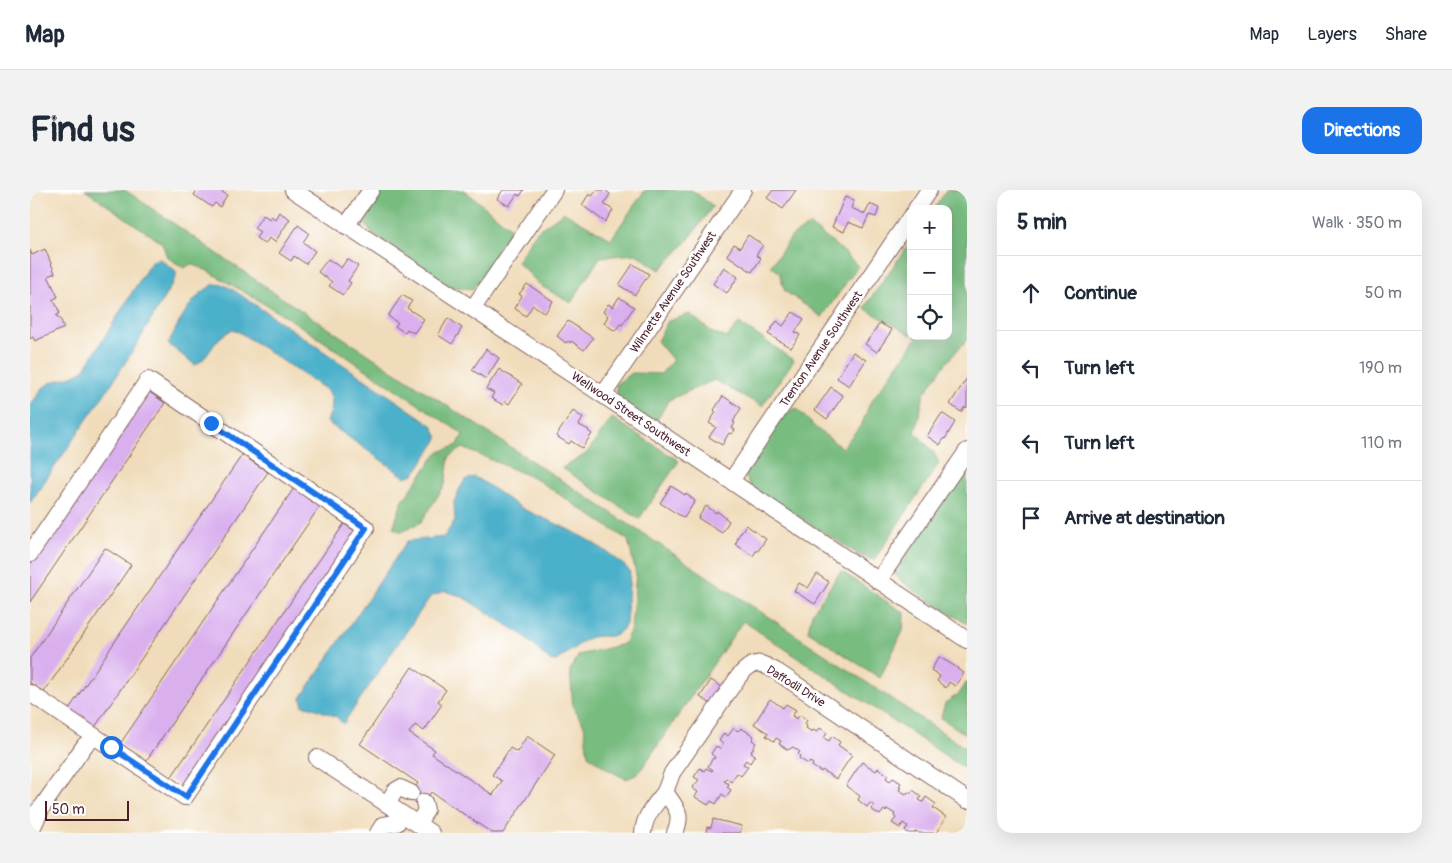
<!DOCTYPE html>
<html lang="en">
<head>
<meta charset="utf-8">
<style>
	:root { --surface:#fff; --page:#f2f2f3; --text:#1f2937; --muted:#747a83; --line:#e0e1e3; --accent:#1a73e8 }
	body { margin:0; font-family:Pangolin,sans-serif; background:var(--page); color:var(--text) }
	.controls { position:absolute; right:15px; top:15px; display:grid; overflow:hidden; border-radius:10px; box-shadow:0 5px 20px #0002 }
	.controls button { width:45px; height:45px; display:grid; place-items:center; padding:0; border:0; border-bottom:1px solid var(--line); background:var(--surface); color:var(--text); font:25px sans-serif }
	.scale { position:absolute; left:15px; bottom:12px; width:84px; box-sizing:border-box; padding-left:5px; border:2px solid #4a1f2b; border-top:0; font-size:14px; line-height:18px; white-space:nowrap; color:#4a1f2b; -webkit-text-stroke:4px #fff; paint-order:stroke }
	.stop { position:absolute; width:15px; height:15px; margin:-11px; border:4px solid #1a73e8; border-radius:50%; background:#fff }
	.stop.end { background:#1a73e8; border-color:#fff; box-shadow:0 1px 5px #0008 }
	.list { margin:0; padding:0; list-style:none }
	h2 { display:flex; justify-content:space-between; align-items:center; height:65px; margin:0; padding:0 20px; font-size:21px }
	h2 small { font-size:16px; font-weight:400; color:var(--muted) }
	.list li { display:grid; grid-template-columns:32px 1fr auto; gap:15px; align-items:center; box-sizing:border-box; height:75px; padding:0 20px; border-top:1px solid var(--line) }
	.list b { display:block; font-size:19px; white-space:nowrap }
	.list em { font-size:16px; font-style:normal; color:var(--muted) }
	.icon { flex:none; width:28px; height:28px; fill:none; stroke:currentColor; stroke-width:2; stroke-linecap:round; stroke-linejoin:round }
	.map { position:relative; flex:none; width:937px; height:643px; overflow:hidden; border-radius:15px }
	header { display:flex; align-items:center; gap:30px; box-sizing:border-box; height:70px; padding:0 25px; background:var(--surface); border-bottom:1px solid var(--line) }
	header strong { font-size:24px }
	nav { display:flex; gap:28px; margin-inline-start:auto; font-size:18px }
	.intro { display:flex; align-items:center; justify-content:space-between; box-sizing:border-box; height:120px; padding:0 30px }
	h1 { margin:0; font-size:35px }
	.button { padding:12px 22px; border-radius:15px; background:var(--accent); color:#fff; font-size:18px; font-weight:700 }
	main { display:flex; gap:30px; padding:0 30px }
	aside { flex:1; background:var(--surface); border-radius:15px; box-shadow:0 5px 20px #0002 }
	.map>svg:first-child { display:block }
	.forest { fill:#78bc80; stroke:#616e56 }
	.water { fill:#4bb0ca; stroke:#4a687a }
	.building { fill:#d9afee }
	.lines { fill:none; stroke-linecap:round; stroke-linejoin:round }
	.minor-casing { stroke:#84615d; stroke-width:18 }
	.minor { stroke:#fff; stroke-width:16 }
	.route { stroke:#1a73e8; stroke-width:6 }
	.labels { text-anchor:middle; stroke-width:5; stroke-linejoin:round; paint-order:stroke }
	.street-label { font-size:12px; fill:#4a1f2b; stroke:#fff }
</style>
</head>
<body>
<header>
<strong>Map</strong>
<nav><a>Map</a><a>Layers</a><a>Share</a></nav>
</header>
<div class="intro"><h1>Find us</h1><a class="button">Directions</a></div>
<main>
<div class="map">
<svg width="937" height="643" viewBox="0 0 937 643">
	<rect width="100%" height="100%" fill="#fff"/>
	<filter id="ink" filterUnits="userSpaceOnUse"><feTurbulence type="fractalNoise" baseFrequency=".02" numOctaves="2"/><feDisplacementMap in="SourceGraphic" scale="10" xChannelSelector="R" yChannelSelector="G"/><feConvolveMatrix kernelMatrix="1 2 1 2 8 2 1 2 1" color-interpolation-filters="sRGB"/></filter>
	<filter id="wash" filterUnits="userSpaceOnUse"><feTurbulence type="fractalNoise" baseFrequency=".0096" numOctaves="4" result="noise"/><feDisplacementMap in="SourceGraphic" scale="20" xChannelSelector="R" yChannelSelector="G"/><feGaussianBlur stdDeviation="1.12" result="paint"/><feColorMatrix in="noise" values="0 0 0 0 0 0 0 0 0 0 0 0 0 0 0 0 0 1.4 0 .05"/><feComposite in="paint" operator="in"/></filter>
	<g filter="url(#wash)">
		<rect width="100%" height="100%" fill="#f0dcba"/>
		<g class="forest">
			<path d="M55 0H95L249 106 606 339 937 559V580L713 431 608 584 596 589 577 579 558 565 554 535 543 517 540 480 549 465 594 454 601 439 606 384 598 350 506 289 433 258 419 267 415 295 391 332 372 342 363 338 372 312 407 263 428 255 433 244 260 129 178 81 161 74 154 78 137 67 132 53Z"/>
			<path d="M347 0H434L482 39 443 99 421 97 340 41 331 26Z"/>
			<path d="M615 0H662L683 16 659 49 630 80 606 64 570 67 541 113 511 96 487 72 506 42 534 22 581 49Z"/>
			<path d="M917 0H937V149L913 177 894 204 885 242 904 263 909 273 844 370 831 366 721 297 713 282 749 227 766 218 786 238 812 258 832 234 840 213 887 148 884 146H918V19H904Z"/>
			<path d="M780 35 814 62 828 76 792 127 755 101 749 82 741 76 762 46Z"/>
			<path d="M881 51V145L834 118Z"/>
			<path d="M660 124 683 143 697 148 709 133 764 170 732 216 684 190 639 210 625 233 587 207 586 194 602 183 631 184 643 170 627 151 638 131Z"/>
			<path d="M582 228 649 271 609 329 532 278 556 264Z"/>
			<path d="M937 275V434L880 398 864 384Z"/>
			<path d="M811 381 874 423 873 441 850 488 778 441 782 423Z"/>
			<path d="M937 492V545L911 528 915 513 929 504Z"/>
		</g>
		<g class="water">
			<path d="M130 69 146 81V87L107 154 84 190 0 313V216L12 199 19 193 42 186 54 180 116 80 122 71Z"/>
			<path d="M185 94 194 95 202 99 402 235 408 248 406 252 384 284 375 287 297 232C301 220 306 210 297 200L209 142 201 140C197 143 191 146 188 150 180 159 177 169 165 175L138 154C150 131 160 106 185 94Z"/>
			<path d="M444 287C462 296 476 309 493 319 501 323 510 326 518 330 547 343 578 359 600 381L596 434C584 455 572 440 555 450 550 453 546 457 542 460 537 464 531 467 526 471L519 470 490 443 431 406 415 401 400 407 313 534 307 527 281 517 273 516 271 508 377 351 414 347 425 330 424 312 430 298 435 290Z"/>
		</g>
		<g id="blocks">
			<g class="building">
				<path d="M167 0H189L197 5 190 17 185 13 182 17 164 5Z"/>
				<path d="M473 0H494L490 6 487 4 479 16 467 9Z"/>
				<path d="M567 0H575L580 4 574 14 583 20 575 32 552 15 559 4 562 6Z"/>
				<path d="M743 0H766L753 19 737 8Z"/>
				<path d="M815 7 824 11 821 18 835 24 840 14 849 18 846 27 839 25 833 38 818 32 814 42 802 37Z"/>
				<path d="M249 22 260 29 245 52 239 48 235 54 226 48 230 42 224 38 233 25 240 29 241 26 245 29Z"/>
				<path d="M268 35 279 43 273 52 285 61 276 74 264 66 261 71 249 63Z"/>
				<path d="M718 45 733 55 726 65 731 68 722 82 697 65 704 54 710 58Z"/>
				<path d="M15 59 25 83 18 86 28 107 22 110 25 112 30 123 26 126 30 128 34 138 5 151 3 147 0 149V60L2 65Z"/>
				<path d="M298 69 311 78 317 69 328 76 318 91 321 93 313 105 299 96 302 92 288 82Z"/>
				<path d="M603 74 619 84 605 105 589 95Z"/>
				<path d="M694 77 708 87 697 103 683 94Z"/>
				<path d="M497 94 523 111 515 123 503 115 496 126 484 118 492 106 489 104Z"/>
				<path d="M372 105 382 111 377 118 394 129 384 143 377 139 375 143 365 136 368 133 358 126Z"/>
				<path d="M589 107 604 117 592 135 590 134 585 141 574 133 578 126 573 122 578 114 583 117Z"/>
				<path d="M763 122 774 129 765 142 770 145 761 158 738 144 747 131 753 136Z"/>
				<path d="M418 128 432 138 422 154 408 145Z"/>
				<path d="M538 131 563 148 554 160 541 151 540 153 538 151 536 153 527 146Z"/>
				<path d="M850 133 862 140 847 162 835 154Z"/>
				<path d="M456 159 469 168 456 189 442 180Z"/>
				<path d="M823 162 836 170 819 196 807 188Z"/>
				<path d="M469 179 492 194 479 214 475 211 473 215 461 208 464 203 456 199Z"/>
				<path d="M937 188V218L935 217 931 222 920 214Z"/>
				<path d="M801 197 813 206 797 229 785 220Z"/>
				<path d="M118 201 135 213 0 412V374Z"/>
				<path d="M693 206 711 218 703 232 705 233 702 238 705 240 702 244 699 243 692 255 679 247 686 237 679 233 686 222 684 220Z"/>
				<path d="M543 221 553 228 549 235 559 240 558 241 562 244 552 258 541 251 539 254 526 246Z"/>
				<path d="M912 223 925 232 915 249 914 248 910 255 897 246Z"/>
				<path d="M212 265 238 282 65 537 39 519Z"/>
				<path d="M641 296 655 305 656 303 665 311 654 328 630 313Z"/>
				<path d="M264 298 290 316 116 571 90 554Z"/>
				<path d="M676 316 686 323 687 321 699 331 692 343 668 328Z"/>
				<path d="M314 334 328 343 154 599 140 589Z"/>
				<path d="M716 335 736 349 728 361H726L723 366 705 354 708 349 707 348Z"/>
				<path d="M75 358 101 375 14 502 0 493V468Z"/>
				<path d="M787 384 799 392 785 414 764 401 769 393 778 398Z"/>
				<path d="M909 467 928 478 927 479 934 483 925 496 919 492 916 498 907 491 910 486 901 480Z"/>
				<path d="M382 477 416 500 408 511 412 514 394 541 385 535 379 543 405 560 402 564 463 605 472 591 462 585 480 558 487 562 497 546 525 565 473 643H462L401 602 391 617 378 608 388 593 330 554Z"/>
				<path d="M681 490 692 497 681 514 670 507Z"/>
				<path d="M740 509 753 518 756 514 766 520 762 526 767 529 770 525 777 530 775 534 777 536 776 538 782 542 783 540 787 542 790 538 797 543 794 548 799 551 802 546 810 552 808 555 822 565 806 589 792 580 791 582 782 576 783 574 780 572 778 574 769 568 770 566 768 564 770 562 763 557 758 560 749 554 751 551 746 548 744 551 736 546 738 543 724 534Z"/>
				<path d="M704 538 708 541 711 538 724 546 722 550 726 553 721 562 725 565 720 573 716 570 713 574 718 577 711 586 707 583 701 592 696 588 694 591 699 594 697 597 701 600 696 607 692 604 686 614 681 611 678 615 665 607 668 602 662 598 669 590 664 587 670 578 674 581 676 578 682 581 683 580 678 576 683 568 684 569 685 567 681 564 686 556 690 559 693 554 689 551 694 543 698 546Z"/>
				<path d="M832 572 846 581 848 578 858 585 856 588 860 591 863 588 871 593 869 596 871 597 869 600 876 604 878 602 880 604 883 600 891 606 889 610 893 612 896 607 906 614 903 618 916 627 906 643H889L886 641 885 643H878L875 641 878 637 873 633 870 638 862 633 866 628 864 626 865 624 857 619 856 622 854 620 850 625 841 619 844 615 840 613 837 617 828 610 830 606 816 596Z"/>
				<path d="M683 629 712 636 710 643H676L677 637 681 638Z"/>
			</g>
		</g>
	</g>
	<g filter="url(#ink)">
		<use href="#blocks" fill-opacity="0" stroke="#84615d" stroke-width="1"/>
		<g class="lines">
			<g class="minor-casing">
				<g id="minor">
					<path d="M263 0 573 205 937 450"/>
					<path d="M886 19 899 0"/>
					<path d="M316 36 341 0"/>
					<path d="M443 118 524 0"/>
					<path d="M573 205 713 0"/>
					<path d="M701 291 881 26"/>
					<path d="M0 364 118 190 336 338 155 607 0 503"/>
					<path d="M848 391 937 261"/>
					<path d="M287 568 401 643"/>
					<path d="M635 602 642 583 709 486C725 468 730 472 749 483L937 610"/>
					<path d="M357 614 365 601 370 598 381 603"/>
					<path d="M12 617 55 555 65 547"/>
					<path d="M0 629 12 617 0 643"/>
					<path d="M388 634 396 620 394 612"/>
					<path d="M348 643 353 635 367 633"/>
					<path d="M613 643C614 626 625 615 635 602 647 619 653 623 645 643"/>
				</g>
			</g>
			<use href="#minor" class="minor"/>
		</g>
	</g>
	<g class="lines" filter="url(#ink)">
		<path class="route" d="M81 557 156 607 336 338 181 233"/>
	</g>
	<g class="labels">
		<g class="street-label">
			<text transform="translate(643 102) rotate(-56)" y="4">Wilmette Avenue Southwest</text>
			<text transform="translate(791 159) rotate(-56)" y="4">Trenton Avenue Southwest</text>
			<text transform="translate(601 224) rotate(34)" y="4">Wellwood Street Southwest</text>
			<text transform="translate(766 496) rotate(32)" y="4">Daffodil Drive</text>
		</g>
	</g>
</svg>
<div class="controls">
<button>+</button>
<button>−</button>
<button><svg class="icon" aria-label="locate" viewBox="0 0 24 24"><circle cx="12" cy="12" r="6"/><path d="M12 2v4M12 18v4M2 12h4M18 12h4"/></svg></button>
</div>
<div class="scale">50 m</div>
<div class="stop" style="left:81px;top:557px"></div>
<div class="stop end" style="left:181px;top:233px"></div>
</div>
<aside>
<h2>5 min<small>Walk · 350 m</small></h2>
<ul class="list">
<li><svg class="icon" aria-label="ahead" viewBox="0 0 24 24"><path d="M12 20V5M6 11l6-6 6 6"/></svg><div><b>Continue</b></div><em>50 m</em></li>
<li><svg class="icon" aria-label="left" viewBox="0 0 24 24"><path d="M17 20v-9H6M10 6l-5 5 5 5"/></svg><div><b>Turn left</b></div><em>190 m</em></li>
<li><svg class="icon" aria-label="left" viewBox="0 0 24 24"><path d="M17 20v-9H6M10 6l-5 5 5 5"/></svg><div><b>Turn left</b></div><em>110 m</em></li>
<li><svg class="icon" aria-label="arrive" viewBox="0 0 24 24"><path d="M6 21V4h12l-3 4 3 4H6"/></svg><div><b>Arrive at destination</b></div></li>
</ul>
</aside>
</main>
</body>
</html>
